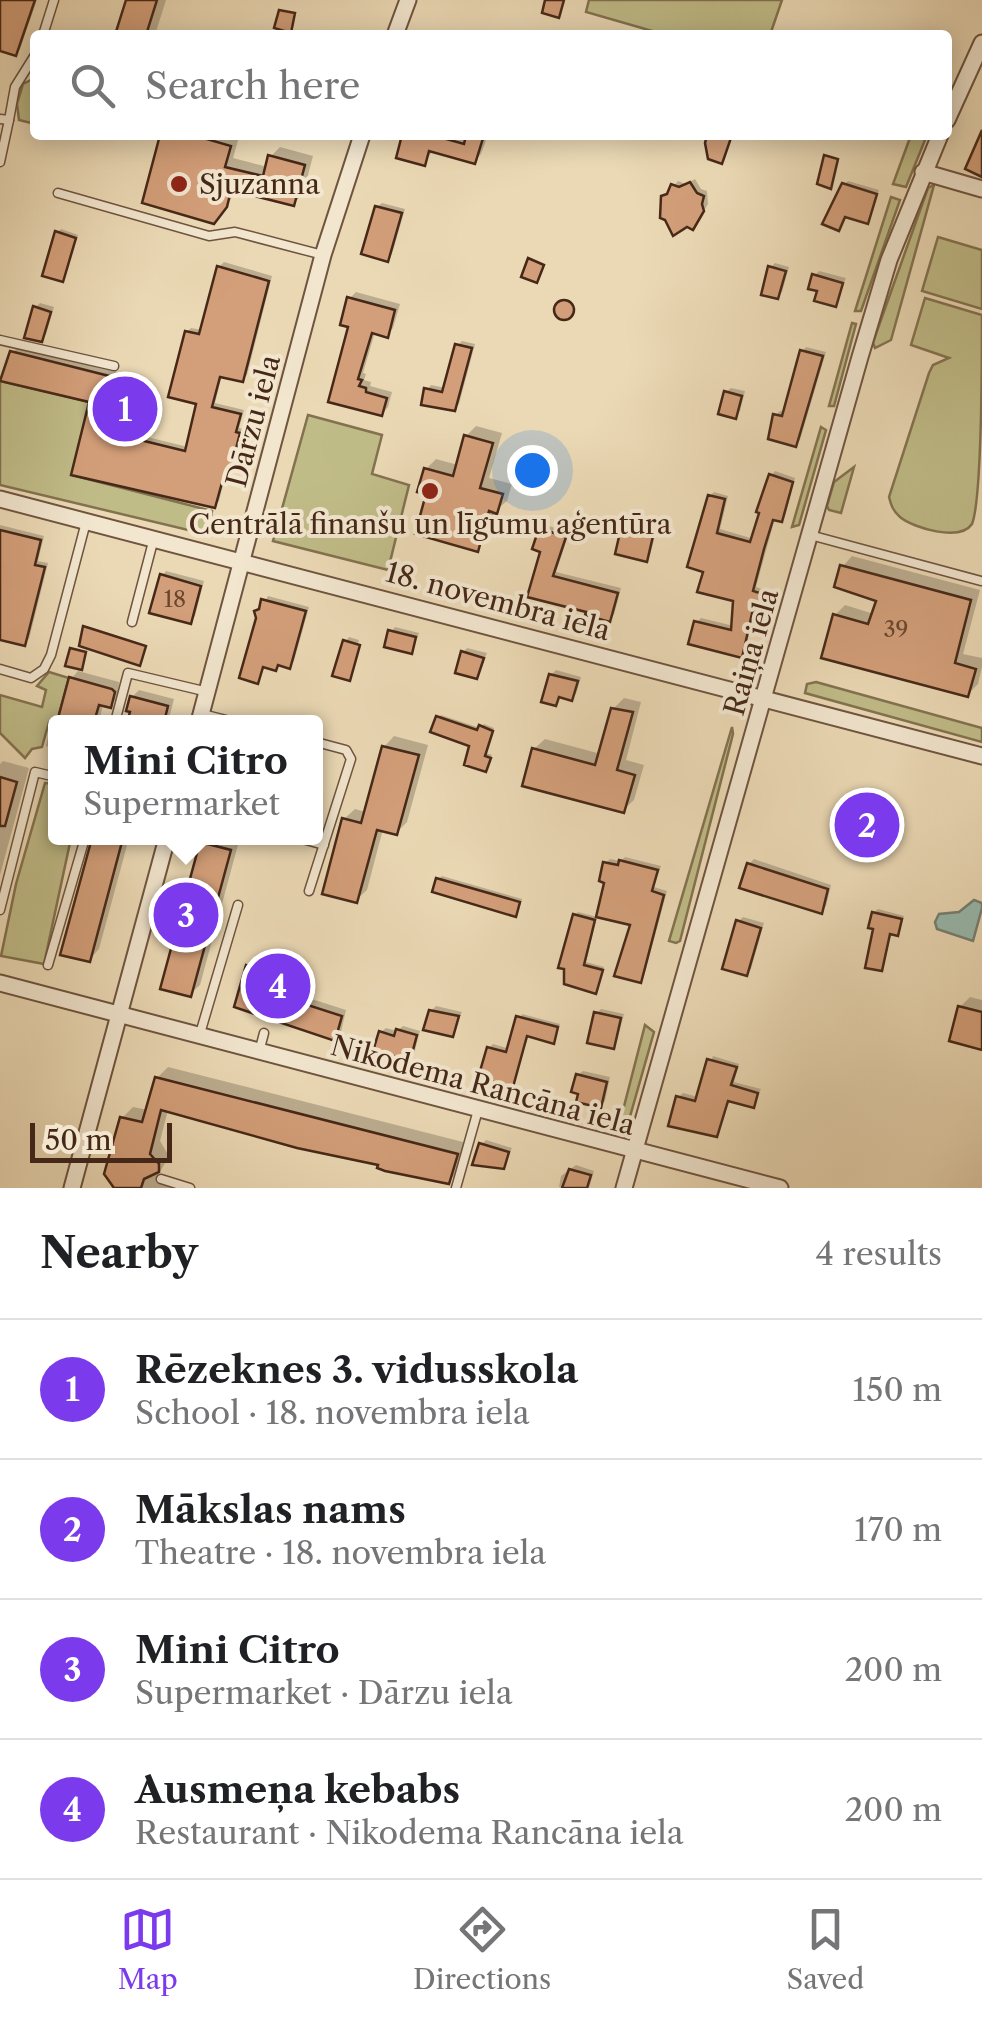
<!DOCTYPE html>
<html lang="en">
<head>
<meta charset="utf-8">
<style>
	:root { --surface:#fff; --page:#f6f6f6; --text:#202124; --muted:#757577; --line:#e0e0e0; --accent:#7c3aed }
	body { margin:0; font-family:"Libre Caslon Text",serif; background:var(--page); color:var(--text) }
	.scale { position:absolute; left:30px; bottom:25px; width:142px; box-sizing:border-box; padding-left:10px; border:5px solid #462818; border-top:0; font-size:28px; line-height:35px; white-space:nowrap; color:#462818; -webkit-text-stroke:8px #f2e6cf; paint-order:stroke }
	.you { position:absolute; left:532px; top:470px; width:35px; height:35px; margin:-25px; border:8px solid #fff; border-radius:50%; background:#1a73e8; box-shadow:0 0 0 15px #1a73e833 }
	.badge { display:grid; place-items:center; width:65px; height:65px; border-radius:50%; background:var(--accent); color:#fff; font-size:32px; font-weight:700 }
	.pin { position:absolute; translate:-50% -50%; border:5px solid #fff; box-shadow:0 2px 10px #0006 }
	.popup { position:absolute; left:48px; top:715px; width:275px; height:130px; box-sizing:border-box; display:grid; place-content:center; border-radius:10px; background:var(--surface); filter:drop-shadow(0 2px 8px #0005); font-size:32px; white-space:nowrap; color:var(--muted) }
	.popup b { font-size:38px; color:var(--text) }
	.popup::after { content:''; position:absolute; left:50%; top:100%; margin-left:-20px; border:20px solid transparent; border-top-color:var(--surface) }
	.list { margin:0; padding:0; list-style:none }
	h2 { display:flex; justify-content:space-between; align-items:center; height:130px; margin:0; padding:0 40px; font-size:42px }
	h2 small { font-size:32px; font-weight:400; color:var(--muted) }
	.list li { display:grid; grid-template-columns:65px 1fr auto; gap:30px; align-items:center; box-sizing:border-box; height:140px; padding:0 40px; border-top:2px solid var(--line) }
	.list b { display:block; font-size:38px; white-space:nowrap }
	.list p { margin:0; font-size:32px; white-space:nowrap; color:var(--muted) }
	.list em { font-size:32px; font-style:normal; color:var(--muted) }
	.icon { flex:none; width:55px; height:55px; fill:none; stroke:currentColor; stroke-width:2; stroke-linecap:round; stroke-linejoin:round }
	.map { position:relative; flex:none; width:982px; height:1188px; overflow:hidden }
	.search { position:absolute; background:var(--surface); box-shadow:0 5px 25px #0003; left:30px; right:30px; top:30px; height:110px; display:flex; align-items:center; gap:25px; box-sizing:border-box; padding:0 35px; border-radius:10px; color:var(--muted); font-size:38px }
	.sheet { height:690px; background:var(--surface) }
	nav { display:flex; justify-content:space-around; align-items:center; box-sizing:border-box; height:140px; border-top:2px solid var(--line); background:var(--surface); font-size:28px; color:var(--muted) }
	nav a { display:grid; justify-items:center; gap:5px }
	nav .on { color:var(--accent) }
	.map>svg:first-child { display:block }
	.green { fill:#c0bc88; stroke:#837250; stroke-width:2.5 }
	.water { fill:#98baae; stroke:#778072; stroke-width:2.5 }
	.shadow { fill:#0003 }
	.building { fill:#d39f7a; stroke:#462818; stroke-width:2.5 }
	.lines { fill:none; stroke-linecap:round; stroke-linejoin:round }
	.lane-casing { stroke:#6f543f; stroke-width:11 }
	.street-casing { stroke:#6f543f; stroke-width:19 }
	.lane { stroke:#f2e6cf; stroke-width:8 }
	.street { stroke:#f2e6cf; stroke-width:15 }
	.poi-dot { fill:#8f2418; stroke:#f2e6cf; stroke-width:4 }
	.labels { text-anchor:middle; stroke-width:8; stroke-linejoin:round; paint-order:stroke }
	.number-label { font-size:22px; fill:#694630 }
	.poi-label { font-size:28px; fill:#462818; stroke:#f2e6cf; text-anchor:start }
	.street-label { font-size:28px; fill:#462818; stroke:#f2e6cf }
</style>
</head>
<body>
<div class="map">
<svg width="982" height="1188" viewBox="0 0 982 1188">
	<rect width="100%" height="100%" fill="#ebd9b5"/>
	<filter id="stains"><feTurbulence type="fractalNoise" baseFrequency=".002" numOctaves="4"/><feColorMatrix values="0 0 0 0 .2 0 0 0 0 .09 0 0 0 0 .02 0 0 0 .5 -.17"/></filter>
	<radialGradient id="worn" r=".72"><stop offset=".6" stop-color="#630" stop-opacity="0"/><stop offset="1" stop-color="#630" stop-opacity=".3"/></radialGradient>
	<g class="green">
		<path d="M589 0H782L770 35H666L586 12Z"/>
		<path d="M35 78V124L19 120 17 104 23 84Z"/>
		<path d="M911 135H927L906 187 893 184Z"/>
		<path d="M934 185 891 340 875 348 873 343 877 331 928 188Z"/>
		<path d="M891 197 900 200 861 311H855Z"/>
		<path d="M938 237 982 250V309L922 291Z"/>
		<path d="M925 298 982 315C982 354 982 499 972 524 960 542 913 528 900 517 893 511 891 505 889 497L929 373 933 365 949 358 911 345Z"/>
		<path d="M852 323 856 324 834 406H829Z"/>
		<path d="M0 381 90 402 72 475 212 511 209 535 0 485Z"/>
		<path d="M308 415 382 435 372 474 409 485 388 570 273 541Z"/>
		<path d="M821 427 826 430 799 525 792 527Z"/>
		<path d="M854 467 841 513 829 510 827 506 834 482Z"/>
		<path d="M49 672 69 678 57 722H49L42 747 32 749 25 758 0 733V695L42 707 46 690 37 686Z"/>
		<path d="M816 682 982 728V742L805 693 807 684Z"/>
		<path d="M732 727 733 734 680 941 676 943 669 941Z"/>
		<path d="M45 783 56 784V838H71L44 964 1 956 16 884Z"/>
		<path d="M645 1025 654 1032 629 1120 621 1118Z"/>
	</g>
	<path class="water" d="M974 900 982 903V908L973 941 937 929 935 922 939 914 959 912Z"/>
	<g class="shadow">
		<path d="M0 0H37L20 49 15 54 0 49Z"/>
		<path d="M129 0H166L155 35H118Z"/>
		<path d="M163 135H232L239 137 233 158 268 167 271 156 280 147 313 156 303 194 294 203 237 189 223 212Z"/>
		<path d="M405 135 469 137 488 135 481 154 474 161 433 150 424 163Z"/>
		<path d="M695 179 701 189 707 191 708 204 697 222 669 192 678 181 686 184Z"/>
		<path d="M848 181 879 190 867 221 847 215 839 228 844 185Z"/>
		<path d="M382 203 405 209 392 254 388 259 377 207Z"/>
		<path d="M61 229 78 235 62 279 57 233Z"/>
		<path d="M224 262 272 276 247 375 242 379 222 375 215 403 244 410 239 428 243 429 232 473 225 477 219 501 214 506 74 473 92 400 0 378 12 353 17 348 140 378 127 432 188 447 200 402 187 332 191 328 202 330 219 267Z"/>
		<path d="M775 263 789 267 782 292 777 297 770 268Z"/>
		<path d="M819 271 846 278 835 304 820 290 815 275Z"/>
		<path d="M356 292 400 304 393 328 387 335 375 332 363 373 366 374 364 380 371 382 370 386 392 392 388 407 382 414 331 401 351 325 349 299Z"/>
		<circle cx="566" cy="309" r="8"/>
		<path d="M40 303 54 307 46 334 41 339 35 308Z"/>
		<path d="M462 341 475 344 459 404 454 408 427 390 431 385 446 388 457 346Z"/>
		<path d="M806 347 826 352 800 440 796 444 776 415 780 411 785 412 802 352Z"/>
		<path d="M731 388 745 391 740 411 735 416 726 392Z"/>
		<path d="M476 426 502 433 489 478 512 484 507 501 495 511 487 539 477 549 429 492 426 469 436 459 458 465 466 436Z"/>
		<path d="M775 471 795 478 785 516 781 519 775 518 756 587 765 590 762 604 755 607 745 652 741 655 697 622 701 618 734 626 736 599 706 571 710 496 714 492 728 496 720 529 754 539 772 475Z"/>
		<path d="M0 525 44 536 38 561 48 563 29 639 24 643 0 637Z"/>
		<path d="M546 525 569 533 556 572 621 588 614 615 609 619 589 610 530 595 543 551 541 530Z"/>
		<path d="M628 525 656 532 650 555 646 559 624 530Z"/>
		<path d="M852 556 980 590 963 654 982 658V667L978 684 968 694 835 615 845 605 874 614 879 600 843 566Z"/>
		<path d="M166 571 204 581 195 616 190 621 162 576Z"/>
		<path d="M268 596 309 607 294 661 290 666 280 663 276 668 266 665 258 681 262 607Z"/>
		<path d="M87 626 146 645 141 661 85 627Z"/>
		<path d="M395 627 419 633 412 651 391 632Z"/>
		<path d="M349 637 359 640 348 676 345 642Z"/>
		<path d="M467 648 487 653 477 677 463 653Z"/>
		<path d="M556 670 581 677 576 694 571 698 561 695 555 703 551 675Z"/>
		<path d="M78 671 119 682 118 698 110 705 103 704 99 722H56H60L71 679Z"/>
		<path d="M139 690 174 699 168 722H130L132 697Z"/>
		<path d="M624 698 641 702 626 760 644 765 634 800 623 810 534 749 545 739 601 754 613 709Z"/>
		<path d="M441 715 480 728 484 724 494 728 486 753 492 755 486 769 472 744 438 718Z"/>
		<path d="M56 723V748L46 746 50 729Z"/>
		<path d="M394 736 428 745 407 822 397 832 383 829 367 890 356 900 344 819 355 809 366 812 384 747Z"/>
		<path d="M3 761 29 768 0 875V764Z"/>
		<path d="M94 838H129L99 949 89 960 63 953Z"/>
		<path d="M204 838H229L239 841 200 985 190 994 164 987Z"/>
		<path d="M625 857 661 866 654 887 667 891 644 976 640 980 634 923 607 882 606 863 610 859 621 861Z"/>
		<path d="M754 859 831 885 826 906 821 911 749 864Z"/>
		<path d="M442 876 522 899 519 910 515 914 438 879Z"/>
		<path d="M878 909 904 916 900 930 897 933 892 932 881 969 874 913Z"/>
		<path d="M578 912 597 917 586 962 604 967 595 991 566 982 575 915Z"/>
		<path d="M743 917 764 923 751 969 746 973 738 922Z"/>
		<path d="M254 961 302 973 296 994 346 1010 341 1032 335 1038 248 967Z"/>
		<path d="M970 997 982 1000V1047L960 1007Z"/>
		<path d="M436 1006 462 1012 452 1034 431 1011Z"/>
		<path d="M601 1009 624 1014 617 1041 613 1046 596 1014Z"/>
		<path d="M522 1014 560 1024 553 1041 529 1034 512 1085 489 1048 493 1044 510 1049Z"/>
		<path d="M403 1026 420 1031 414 1054 409 1059 381 1032 386 1028 397 1031Z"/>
		<path d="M713 1056 739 1064 734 1082 761 1089 753 1105 730 1099 717 1134 679 1097 683 1093 698 1097Z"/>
		<path d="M168 1067 467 1143 460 1170 449 1181 168 1110 160 1141 169 1156 156 1179 193 1188H112L122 1118 133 1107 148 1110 157 1078Z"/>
		<path d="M583 1071 610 1077 605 1101 600 1105 578 1075Z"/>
		<path d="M486 1140 512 1148 503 1166 481 1145Z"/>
		<path d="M576 1165 594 1171 589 1188 559 1187 561 1176Z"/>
	</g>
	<g class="building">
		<path d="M0 0H35L16 56 0 51Z"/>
		<path d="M126 0H157L146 35H115Z"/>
		<path d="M545 0H564L559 18 542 13Z"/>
		<path d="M279 10 295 13 291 33 274 28Z"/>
		<path d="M982 130V177L965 169Z"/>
		<path d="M160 135H204L203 138 231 146 225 167 263 176 268 155 305 165 294 206 231 190 227 207 214 224 142 203Z"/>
		<path d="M402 135H432L464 144 466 135H484L475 164 429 151 425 166 396 158Z"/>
		<path d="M707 135H732L722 164 708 159 705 143Z"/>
		<path d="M824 155 838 159 831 189 817 184Z"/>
		<path d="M690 182 697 193 704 196 702 204 704 211 693 230 687 227 673 236 665 220 660 218 661 196 667 194 671 184 679 187Z"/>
		<path d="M842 183 877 194 868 224 845 217 839 231 822 224Z"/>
		<path d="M375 206 402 213 388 262 361 254Z"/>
		<path d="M55 231 76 238 63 282 42 276Z"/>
		<path d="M528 258 544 265 537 283 521 277Z"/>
		<path d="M217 266 269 281 243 382 220 377 212 407 241 414 236 432 240 433 228 480 223 479 215 508 71 475 89 402 0 381 10 351 137 383 124 436 185 451 196 404 168 397 185 331 199 334Z"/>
		<path d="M768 266 786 271 778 299 761 295Z"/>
		<path d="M812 274 843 283 836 307 814 301 817 291 808 289Z"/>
		<path d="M347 297 395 310 388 338 372 333 358 379 362 380 359 386 366 388V392L387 398 382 416 328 402 348 327 340 325Z"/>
		<circle cx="564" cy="310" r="10"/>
		<path d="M33 306 51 312 42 342 24 338Z"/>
		<path d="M455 344 472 348 455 411 421 405 424 388 442 392Z"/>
		<path d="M800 350 823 356 796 447 768 439 773 414 782 416Z"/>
		<path d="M724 391 742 396 736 419 718 414Z"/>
		<path d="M464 435 493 443 480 488 503 494 497 514 489 511 478 552 415 534 426 494 417 492 424 468 453 476Z"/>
		<path d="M769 474 793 482 782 522 773 520 764 549 753 591 763 594 758 611 753 609 742 658 688 644 694 621 731 630 733 601 697 592 703 572 687 567 708 495 725 499 717 533 750 542 759 513 756 512Z"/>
		<path d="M539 528 566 537 553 576 618 593 610 622 585 615 586 612 527 597 540 552 532 549Z"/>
		<path d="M621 528 653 536 647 562 615 554Z"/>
		<path d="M0 530 41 540 35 565 45 567 25 646 0 640Z"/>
		<path d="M840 565 971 600 955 663 976 669 968 697 821 658 833 614 868 624 876 601 834 587Z"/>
		<path d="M160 574 201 586 191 624 149 613Z"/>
		<path d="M261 599 306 611 290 669 278 665 276 671 263 667 258 684 239 678 256 618 254 611 259 609Z"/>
		<path d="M83 626 146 646 140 666 79 646Z"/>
		<path d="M388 630 416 637 412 654 384 647Z"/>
		<path d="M343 640 360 645 350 681 332 676Z"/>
		<path d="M70 648 86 652 82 670 65 666Z"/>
		<path d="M461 651 484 658 477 679 455 673Z"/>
		<path d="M549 674 578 681 572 701 559 697 556 706 541 702Z"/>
		<path d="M69 677 112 689 115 692 111 708 99 705 94 722H57Z"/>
		<path d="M130 696 168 706 164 722H127L130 712 126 711Z"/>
		<path d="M611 708 633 712 617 770 635 775 624 813 522 786 532 748 595 765Z"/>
		<path d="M436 716 477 730 479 725 493 731 485 756 491 758 486 772 464 765 469 746 430 732Z"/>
		<path d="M382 746 419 755 397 835 377 830 357 903 322 894 342 818 361 823Z"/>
		<path d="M0 777 17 782 5 826H0Z"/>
		<path d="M92 838H123L90 962 60 955Z"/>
		<path d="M200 842 231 850 191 997 160 989Z"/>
		<path d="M619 860 658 870 652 891 664 895 641 983 614 976 630 925 596 917 604 883 599 881 603 862 618 865Z"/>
		<path d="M747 863 828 889 822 914 739 888Z"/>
		<path d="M436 878 520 902 516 917 432 892Z"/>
		<path d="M872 912 902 919 898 936 890 934 882 971 865 968 873 929 868 928Z"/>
		<path d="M573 914 595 920 584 965 603 970 596 994 564 984V969L558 968Z"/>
		<path d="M736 920 761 928 747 976 722 969Z"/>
		<path d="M246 965 297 979 292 1000 342 1016 335 1041 234 1007Z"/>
		<path d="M958 1006 982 1012V1050L949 1041Z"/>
		<path d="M429 1010 459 1016 453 1037 423 1030Z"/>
		<path d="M594 1012 621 1018 614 1049 587 1043Z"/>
		<path d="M516 1016 558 1027 554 1044 527 1036 513 1087 478 1078 487 1047 506 1052Z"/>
		<path d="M396 1029 417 1035 410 1061 373 1051 379 1031 394 1036Z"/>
		<path d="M707 1059 737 1067 731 1085 758 1093 754 1108 728 1101 717 1137 668 1126 676 1096 695 1101Z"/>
		<path d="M576 1074 607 1082 601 1108 576 1102 578 1094 571 1092Z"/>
		<path d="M155 1077 458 1154 449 1184 385 1171 377 1168 378 1165 297 1148 161 1110 150 1154 159 1164V1172L144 1179 141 1188H114L104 1174 120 1117 142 1122Z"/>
		<path d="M479 1143 509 1152 504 1169 472 1165Z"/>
		<path d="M569 1169 591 1175 587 1188H562Z"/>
	</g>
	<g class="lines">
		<g class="lane-casing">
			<g id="lane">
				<path d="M43 35 54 0"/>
				<path d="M0 119 9 120 15 87 35 55"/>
				<path d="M0 162 9 120"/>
				<path d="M58 193 209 236 235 232 323 255"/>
				<path d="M0 340 114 366"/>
				<path d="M810 535 981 581"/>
				<path d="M132 622 154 538"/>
				<path d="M0 669 31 678 44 669 51 655 86 522"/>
				<path d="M202 714 234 722"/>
				<path d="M115 722 128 673 208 692"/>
				<path d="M299 838 324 845"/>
				<path d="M309 891 351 759 346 750 316 742"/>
				<path d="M0 910 35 772 56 777"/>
				<path d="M48 965 85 838"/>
				<path d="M199 1037 238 905"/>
				<path d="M259 1052 264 1033"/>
				<path d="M161 1179 190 1188"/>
				<path d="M456 1188 478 1110"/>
			</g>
		</g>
		<g class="street-casing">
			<g id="street">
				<path d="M395 35 408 0"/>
				<path d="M947 120 982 43"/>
				<path d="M923 172 982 189"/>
				<path d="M0 499 982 756"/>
				<path d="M199 722 323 255 362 135"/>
				<path d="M0 983 780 1188"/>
				<path d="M72 1188 167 838"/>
				<path d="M624 1188 860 357 889 260 940 135"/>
			</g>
		</g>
		<use href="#lane" class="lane"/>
		<use href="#street" class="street"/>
	</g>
	<g class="poi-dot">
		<circle cx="179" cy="184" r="10"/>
		<circle cx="430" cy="491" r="10"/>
	</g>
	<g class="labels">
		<g class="number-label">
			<text x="175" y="607">18</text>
			<text x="896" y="637">39</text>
		</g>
		<g class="poi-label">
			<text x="199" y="194">Sjuzanna</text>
			<text x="430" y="534" text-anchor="middle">Centrālā finanšu un līgumu aģentūra</text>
		</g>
		<g class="street-label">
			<text transform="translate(253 421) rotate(-75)" y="10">Dārzu iela</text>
			<text transform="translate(498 601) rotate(15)" y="10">18. novembra iela</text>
			<text transform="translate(751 652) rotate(-74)" y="10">Raiņa iela</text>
			<text transform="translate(483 1085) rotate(15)" y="10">Nikodema Rancāna iela</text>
		</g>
	</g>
	<rect width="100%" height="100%" filter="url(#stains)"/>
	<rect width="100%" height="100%" fill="url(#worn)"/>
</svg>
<div class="scale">50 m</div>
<div class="you"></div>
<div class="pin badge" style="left:125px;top:409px">1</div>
<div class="pin badge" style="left:867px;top:825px">2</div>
<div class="pin badge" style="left:186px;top:915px">3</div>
<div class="popup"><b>Mini Citro</b>Supermarket</div>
<div class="pin badge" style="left:278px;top:986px">4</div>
<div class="search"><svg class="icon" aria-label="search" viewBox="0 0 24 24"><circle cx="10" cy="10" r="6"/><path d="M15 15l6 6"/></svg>Search here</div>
</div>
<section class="sheet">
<h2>Nearby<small>4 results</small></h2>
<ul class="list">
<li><span class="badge">1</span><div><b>Rēzeknes 3. vidusskola</b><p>School · 18. novembra iela</p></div><em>150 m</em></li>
<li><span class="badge">2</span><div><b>Mākslas nams</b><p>Theatre · 18. novembra iela</p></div><em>170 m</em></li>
<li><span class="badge">3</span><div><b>Mini Citro</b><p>Supermarket · Dārzu iela</p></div><em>200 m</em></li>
<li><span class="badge">4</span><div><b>Ausmeņa kebabs</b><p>Restaurant · Nikodema Rancāna iela</p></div><em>200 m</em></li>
</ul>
</section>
<nav>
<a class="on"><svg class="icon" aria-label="map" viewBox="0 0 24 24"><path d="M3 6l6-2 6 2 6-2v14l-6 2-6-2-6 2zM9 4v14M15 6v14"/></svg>Map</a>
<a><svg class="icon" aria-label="directions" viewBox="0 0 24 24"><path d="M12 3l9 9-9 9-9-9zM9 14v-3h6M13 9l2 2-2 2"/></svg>Directions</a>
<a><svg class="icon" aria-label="saved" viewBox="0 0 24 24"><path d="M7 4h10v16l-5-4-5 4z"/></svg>Saved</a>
</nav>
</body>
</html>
